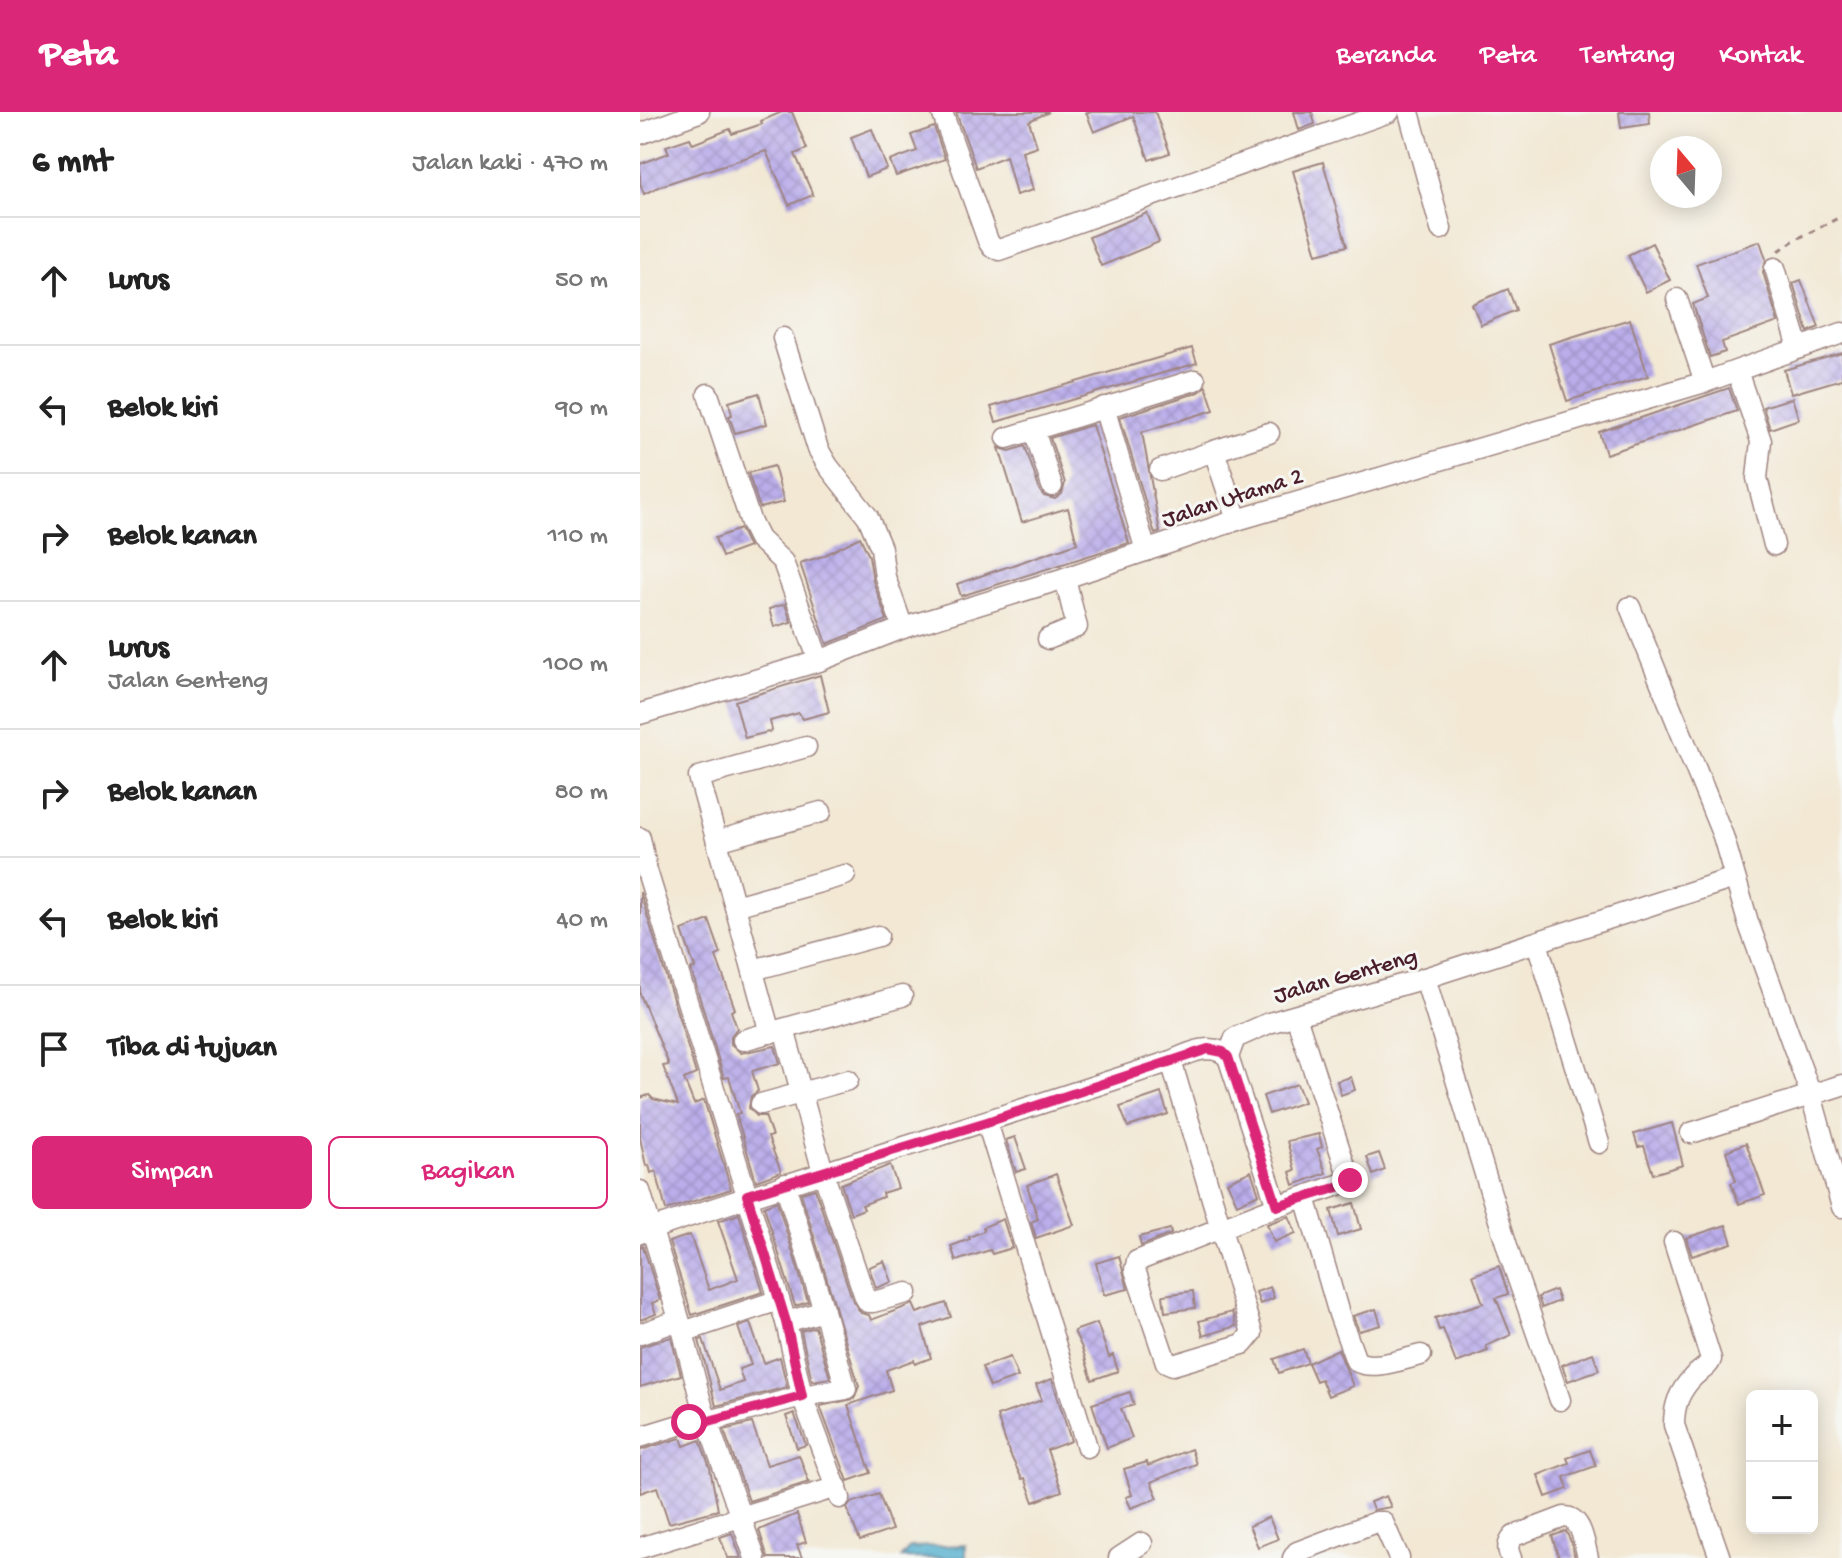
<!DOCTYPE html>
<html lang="id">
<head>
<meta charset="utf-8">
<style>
	:root { --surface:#fff; --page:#f2f2f2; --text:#222; --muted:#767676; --line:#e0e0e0; --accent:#db2777 }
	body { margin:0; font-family:"Gochi Hand",sans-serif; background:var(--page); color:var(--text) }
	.controls { position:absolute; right:24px; bottom:24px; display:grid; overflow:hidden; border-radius:12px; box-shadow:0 4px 20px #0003 }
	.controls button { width:72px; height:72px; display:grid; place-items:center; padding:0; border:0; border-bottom:2px solid var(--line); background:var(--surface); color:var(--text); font:40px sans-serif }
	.compass { position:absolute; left:1010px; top:24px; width:72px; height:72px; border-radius:50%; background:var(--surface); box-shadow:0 4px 20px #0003; rotate:341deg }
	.stop { position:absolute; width:24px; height:24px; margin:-18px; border:6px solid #db2777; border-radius:50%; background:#fff }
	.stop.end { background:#db2777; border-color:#fff; box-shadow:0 2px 8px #0008 }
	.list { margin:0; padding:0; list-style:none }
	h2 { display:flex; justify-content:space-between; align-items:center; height:104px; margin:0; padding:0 32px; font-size:34px }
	h2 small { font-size:26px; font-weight:400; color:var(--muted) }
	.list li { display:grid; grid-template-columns:52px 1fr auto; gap:24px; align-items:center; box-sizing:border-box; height:128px; padding:0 32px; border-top:2px solid var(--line) }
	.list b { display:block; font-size:30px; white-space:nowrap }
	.list p { margin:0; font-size:26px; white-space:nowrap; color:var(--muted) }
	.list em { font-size:26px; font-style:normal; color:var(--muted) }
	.actions { display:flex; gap:16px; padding:24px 32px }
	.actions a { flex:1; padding:18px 0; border:2px solid var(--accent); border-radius:12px; text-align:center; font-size:28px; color:var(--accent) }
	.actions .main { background:var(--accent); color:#fff }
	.icon { flex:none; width:44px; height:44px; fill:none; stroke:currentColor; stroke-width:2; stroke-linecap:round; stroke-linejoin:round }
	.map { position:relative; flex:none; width:1202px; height:1446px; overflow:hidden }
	header { display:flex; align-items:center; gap:48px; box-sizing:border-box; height:112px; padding:0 40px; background:var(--accent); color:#fff }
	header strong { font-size:38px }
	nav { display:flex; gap:44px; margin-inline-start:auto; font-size:28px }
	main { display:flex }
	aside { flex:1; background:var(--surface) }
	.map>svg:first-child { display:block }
	.water { fill:url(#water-ripples); stroke:#4d667c; stroke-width:2 }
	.building { fill:url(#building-cross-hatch) }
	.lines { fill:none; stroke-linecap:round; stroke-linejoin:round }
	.minor-casing { stroke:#9e8480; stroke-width:23 }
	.path { stroke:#9e8480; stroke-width:3; stroke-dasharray:6 6; stroke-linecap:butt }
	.minor { stroke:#fff; stroke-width:20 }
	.route { stroke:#db2777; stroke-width:10 }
	.labels { text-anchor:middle; stroke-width:6; stroke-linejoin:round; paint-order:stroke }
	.street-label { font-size:24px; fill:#4a1f2b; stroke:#f6f6f2 }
</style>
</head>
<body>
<header>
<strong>Peta</strong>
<nav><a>Beranda</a><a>Peta</a><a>Tentang</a><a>Kontak</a></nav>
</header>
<main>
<aside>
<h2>6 mnt<small>Jalan kaki · 470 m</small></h2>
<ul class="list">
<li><svg class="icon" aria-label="ahead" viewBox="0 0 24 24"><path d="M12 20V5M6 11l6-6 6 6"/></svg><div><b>Lurus</b></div><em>50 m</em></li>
<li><svg class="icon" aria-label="left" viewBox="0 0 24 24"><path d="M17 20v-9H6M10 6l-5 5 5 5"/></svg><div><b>Belok kiri</b></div><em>90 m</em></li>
<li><svg class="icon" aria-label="right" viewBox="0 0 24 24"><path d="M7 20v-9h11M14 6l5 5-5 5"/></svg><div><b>Belok kanan</b></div><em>110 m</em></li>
<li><svg class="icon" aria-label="ahead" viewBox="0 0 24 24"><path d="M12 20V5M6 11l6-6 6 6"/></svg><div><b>Lurus</b><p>Jalan Genteng</p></div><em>100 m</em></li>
<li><svg class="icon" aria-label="right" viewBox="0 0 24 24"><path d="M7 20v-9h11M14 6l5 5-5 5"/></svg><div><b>Belok kanan</b></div><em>80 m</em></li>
<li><svg class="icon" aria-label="left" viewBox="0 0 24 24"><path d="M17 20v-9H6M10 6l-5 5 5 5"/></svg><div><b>Belok kiri</b></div><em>40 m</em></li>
<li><svg class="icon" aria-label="arrive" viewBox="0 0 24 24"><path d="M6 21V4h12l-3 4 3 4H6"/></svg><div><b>Tiba di tujuan</b></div></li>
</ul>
<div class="actions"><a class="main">Simpan</a><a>Bagikan</a></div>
</aside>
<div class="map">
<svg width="1202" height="1446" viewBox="0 0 1202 1446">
	<defs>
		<pattern id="water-ripples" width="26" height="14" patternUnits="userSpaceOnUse" patternTransform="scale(2)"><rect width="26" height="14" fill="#50aece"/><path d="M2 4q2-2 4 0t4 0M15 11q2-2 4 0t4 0" fill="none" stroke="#448da7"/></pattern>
		<pattern id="building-cross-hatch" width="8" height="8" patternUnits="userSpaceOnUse" patternTransform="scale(2)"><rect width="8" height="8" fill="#baadea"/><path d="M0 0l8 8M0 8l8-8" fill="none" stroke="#a194c9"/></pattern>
	</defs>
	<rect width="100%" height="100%" fill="#f6f6f2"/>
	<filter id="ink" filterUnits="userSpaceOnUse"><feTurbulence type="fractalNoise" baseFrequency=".0125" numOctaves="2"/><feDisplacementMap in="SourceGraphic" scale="16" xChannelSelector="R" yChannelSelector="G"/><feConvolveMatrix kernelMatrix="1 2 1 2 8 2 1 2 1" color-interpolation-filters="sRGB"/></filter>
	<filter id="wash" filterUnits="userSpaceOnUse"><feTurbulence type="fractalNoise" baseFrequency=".006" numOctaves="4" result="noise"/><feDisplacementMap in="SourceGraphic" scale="32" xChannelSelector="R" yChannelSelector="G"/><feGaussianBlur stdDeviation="1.8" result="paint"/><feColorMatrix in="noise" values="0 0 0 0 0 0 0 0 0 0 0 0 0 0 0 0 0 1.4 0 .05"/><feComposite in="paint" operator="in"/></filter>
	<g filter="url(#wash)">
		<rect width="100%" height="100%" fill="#f2e8d4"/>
		<path class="water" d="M326 1433V1446H261L270 1435Z"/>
		<g id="blocks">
			<g class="building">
				<path d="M142 0H152L167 37 155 42 173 83 149 93 126 39 20 74 4 82 0 71V52L29 41 26 34 50 26 53 32 90 17 92 22 122 12 121 9Z"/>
				<path d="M316 0H409L389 9 397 34 382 39 393 78 376 83 366 44 336 56Z"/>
				<path d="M446 0H515L530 41 509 48 493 4 454 20Z"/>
				<path d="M654 0H672L675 12 659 18Z"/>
				<path d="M979 0H1009L1010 12 981 16Z"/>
				<path d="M294 15 305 47 256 64 250 49 277 39 271 23Z"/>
				<path d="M232 17 247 57 226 65 211 25Z"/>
				<path d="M683 50 707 134 677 142 653 59Z"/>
				<path d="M507 101 519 130 461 154 449 125Z"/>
				<path d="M1120 129 1126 147 1123 160 1138 210 1082 230 1085 240 1070 245 1053 192 1068 186 1056 152Z"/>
				<path d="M1012 131 1030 168 1006 180 988 143Z"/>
				<path d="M1161 168 1179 215 1168 220 1153 171Z"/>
				<path d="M868 177 876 198 841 213 832 192Z"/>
				<path d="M990 207 1008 264 927 289 909 232Z"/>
				<path d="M552 236 557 251 356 310 351 295Z"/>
				<path d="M1202 241V267L1151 282 1144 258Z"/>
				<path d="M566 274 574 298 502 320 520 420 515 422 480 305 559 280Z"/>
				<path d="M1089 276 1097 299 966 342 959 320Z"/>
				<path d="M119 281 127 312 95 321 89 304 92 303 89 290Z"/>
				<path d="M1152 286 1159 307 1130 317 1123 295Z"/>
				<path d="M452 313 489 431 321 484 317 472 437 431 428 396 382 410 359 336 370 339 385 334 400 379 404 384 415 387 422 382 425 371 410 326Z"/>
				<path d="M134 354 144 390 120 396 108 361Z"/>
				<path d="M100 417 109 435 82 445 75 426Z"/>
				<path d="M220 425 229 444 233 469 247 508 187 532 160 451 183 444Z"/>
				<path d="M145 492 151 510 134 515 129 497Z"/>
				<path d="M180 563 189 600 163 607 159 601 130 609 132 619 105 626 95 589Z"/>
				<path d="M0 780 56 962 44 967 54 992 64 988 91 1077 26 1098 16 1059 11 1061 9 1053 6 1054 0 1026V986L9 983 13 987 38 993 23 954 29 953 0 882Z"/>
				<path d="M69 808 81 842 76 844 95 897 91 899 97 916 91 924V932L101 941 135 934 140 951 112 959 118 979 111 984 109 996 117 1004H125L132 1024 128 1025 141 1060 116 1069 96 1002 100 1001 89 965 84 966 51 857 55 856 42 818Z"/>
				<path d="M711 965 715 978 701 983 697 969Z"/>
				<path d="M657 972 664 990 629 1002 623 984Z"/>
				<path d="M521 981 528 1002 488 1015 480 995Z"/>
				<path d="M1032 1011 1043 1053 1013 1062 1004 1034 998 1035 994 1022Z"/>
				<path d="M679 1022 682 1035 677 1037 686 1061 654 1073 650 1060 655 1058 647 1029Z"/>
				<path d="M375 1025 386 1057 376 1060 366 1028Z"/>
				<path d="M1106 1031 1125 1083 1099 1092 1091 1071 1096 1069 1086 1039Z"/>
				<path d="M739 1041 745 1058 733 1063 727 1045Z"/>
				<path d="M250 1053 258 1076 242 1081 243 1085 222 1093 224 1097 211 1102 201 1072Z"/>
				<path d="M611 1059 619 1082 597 1092 587 1070Z"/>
				<path d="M416 1062 434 1113 396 1126 391 1110 398 1107 387 1073Z"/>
				<path d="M175 1077 213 1189 221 1201 229 1203 231 1208 273 1192 277 1201 306 1191 311 1205 282 1215 291 1246 275 1252 274 1248 246 1258 252 1278 208 1293 231 1361 208 1369 180 1294 214 1287 219 1274 161 1081Z"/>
				<path d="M137 1089 168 1190 155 1194 124 1094Z"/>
				<path d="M714 1091 721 1117 698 1124 691 1098Z"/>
				<path d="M99 1102 123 1180 52 1203 29 1130 50 1123 69 1178 98 1167 78 1109Z"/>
				<path d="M649 1104 656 1121 634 1130 627 1112Z"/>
				<path d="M363 1107 372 1136 352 1142 350 1138 316 1149 311 1134 330 1127 329 1125 344 1119 343 1115Z"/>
				<path d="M1086 1113 1092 1131 1052 1144 1046 1126Z"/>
				<path d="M530 1117 531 1122 501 1134 499 1125Z"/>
				<path d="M0 1134H3L20 1188 12 1191 16 1202 0 1208Z"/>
				<path d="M479 1144 488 1177 464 1183 456 1151Z"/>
				<path d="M244 1149 252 1170 236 1176 229 1155Z"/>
				<path d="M859 1154 868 1182 856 1186 871 1223 846 1234 848 1239 816 1251 803 1217 799 1218 795 1206 843 1191 833 1163Z"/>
				<path d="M630 1175 634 1186 620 1192 616 1180Z"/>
				<path d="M915 1178 919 1189 902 1196 898 1185Z"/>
				<path d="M553 1179 555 1196 525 1200 523 1183Z"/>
				<path d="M736 1197 741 1213 719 1219 713 1204Z"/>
				<path d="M592 1200 596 1214 563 1224 559 1209Z"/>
				<path d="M110 1211 124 1251 140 1245 147 1275 76 1294 59 1228 63 1227 80 1278 103 1270 99 1257 111 1253 98 1215Z"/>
				<path d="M457 1211 469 1245 473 1243 478 1259 452 1268 442 1236 434 1219Z"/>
				<path d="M175 1215 190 1266 172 1269 161 1219Z"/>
				<path d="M31 1225 41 1263 0 1275V1235Z"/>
				<path d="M663 1237 668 1251 639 1261 634 1247Z"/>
				<path d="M698 1237 713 1274 688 1284 681 1267 676 1269 668 1251Z"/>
				<path d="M953 1241 959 1258 928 1269 922 1253Z"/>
				<path d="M370 1245 378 1265 350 1275 342 1255Z"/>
				<path d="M412 1267 431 1329 407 1338 422 1379 394 1390 385 1366 382 1367 369 1340 357 1304 402 1288 396 1273Z"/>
				<path d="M490 1280 494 1293 481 1297 492 1326 467 1336 452 1292Z"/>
				<path d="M154 1301 166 1333 157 1336 146 1304Z"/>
				<path d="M112 1311 127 1353 159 1343 169 1370 109 1389 84 1318Z"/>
				<path d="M41 1326 44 1334 60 1328 70 1356 78 1398 29 1411 17 1375 0 1381V1338Z"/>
				<path d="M551 1337 556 1352 511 1370 518 1386 491 1396 486 1385 492 1383 484 1357 507 1350 508 1354Z"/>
				<path d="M950 1338 956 1354 924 1365 928 1377 906 1385 898 1363 929 1351 927 1346Z"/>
				<path d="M239 1382 252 1418 220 1429 207 1396 211 1391Z"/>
				<path d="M746 1384 751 1395 733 1398 730 1390Z"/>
				<path d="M157 1402 166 1430 157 1433 162 1446H128L119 1418Z"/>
				<path d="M629 1405 638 1427 618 1435 609 1414Z"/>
				<path d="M926 1419 931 1430 935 1446H919L912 1424Z"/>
				<path d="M92 1421 101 1446H88L80 1425Z"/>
			</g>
		</g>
	</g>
	<g filter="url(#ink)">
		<use href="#blocks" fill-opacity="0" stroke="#9e8480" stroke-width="2"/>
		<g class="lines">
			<g class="minor-casing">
				<g id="minor">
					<path d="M302 0 348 129 352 135 359 138 749 0"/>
					<path d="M769 0 801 117"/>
					<path d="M0 22 59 0"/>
					<path d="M1135 156 1159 236"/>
					<path d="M1037 187 1065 270"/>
					<path d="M143 226 178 337 188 354 228 405 241 436 245 465 263 516"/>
					<path d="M1097 259 1121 329 1117 366 1134 433"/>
					<path d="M68 282 111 411 119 427 143 450 179 549"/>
					<path d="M464 295 506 439"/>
					<path d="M394 318 412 374"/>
					<path d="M367 326 555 268"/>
					<path d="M520 358 574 339"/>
					<path d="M597 408 574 339 629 321"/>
					<path d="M990 495 1083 724 1108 810 1171 983 1202 1095"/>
					<path d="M408 527 437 515 425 466"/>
					<path d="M0 602 179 549 263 516 425 466 597 408 1065 270 1202 221"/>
					<path d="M0 726 7 759 146 1210 162 1284 200 1386"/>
					<path d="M77 729 181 700"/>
					<path d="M95 794 205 763"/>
					<path d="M897 831 959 1031"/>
					<path d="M113 858 238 824"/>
					<path d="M785 866 871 1147 920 1288"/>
					<path d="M144 917 183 1060 225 1185 228 1190H233L267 1181"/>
					<path d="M130 921 59 665 166 635"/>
					<path d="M103 928 262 884"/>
					<path d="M588 945 637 1094"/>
					<path d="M531 949 612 1221 603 1232 533 1253 526 1250 495 1158 497 1149 637 1094 710 1069 656 904"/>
					<path d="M121 992 208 968"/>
					<path d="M347 1010 447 1335"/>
					<path d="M1051 1021 1202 973"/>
					<path d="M145 1072 184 1199 146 1210"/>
					<path d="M0 1079 43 1220 62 1294 115 1446"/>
					<path d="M665 1085 699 1202 716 1249C732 1259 763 1247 781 1243"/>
					<path d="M0 1121C176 1061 354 1008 531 949 549 941 572 929 588 945L595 926 629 911 785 866 1094 766"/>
					<path d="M1034 1130 1071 1247C1068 1256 1060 1258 1053 1265 1039 1280 1034 1293 1034 1313L1080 1446"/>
					<path d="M43 1220 139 1188"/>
					<path d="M0 1222 39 1208"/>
					<path d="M0 1325 49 1310 69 1309 162 1284 206 1277 184 1199"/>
					<path d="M0 1436 197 1375"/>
					<path d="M479 1446 502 1431"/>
					<path d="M653 1446 657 1440 736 1410H743L759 1446"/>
					<path d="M871 1446C867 1437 867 1432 874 1424L924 1405C942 1405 944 1431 948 1446"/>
				</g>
			</g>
			<path class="path" d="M1139 139 1153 129 1202 104"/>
			<use href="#minor" class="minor"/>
		</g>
	</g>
	<g class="lines" filter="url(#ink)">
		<path class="route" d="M49 1310 69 1309 162 1284 146 1210 107 1083 347 1010 568 937 583 940 588 945 637 1094 698 1075 710 1068"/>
	</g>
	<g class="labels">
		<g class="street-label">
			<text transform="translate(592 384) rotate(-18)" y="8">Jalan Utama 2</text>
			<text transform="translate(705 862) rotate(-16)" y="8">Jalan Genteng</text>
		</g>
	</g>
</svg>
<div class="controls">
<button>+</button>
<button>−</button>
</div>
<svg class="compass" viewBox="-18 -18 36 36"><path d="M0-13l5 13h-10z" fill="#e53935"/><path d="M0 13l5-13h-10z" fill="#767676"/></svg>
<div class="stop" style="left:49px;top:1310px"></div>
<div class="stop end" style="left:710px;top:1068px"></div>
</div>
</main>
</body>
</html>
